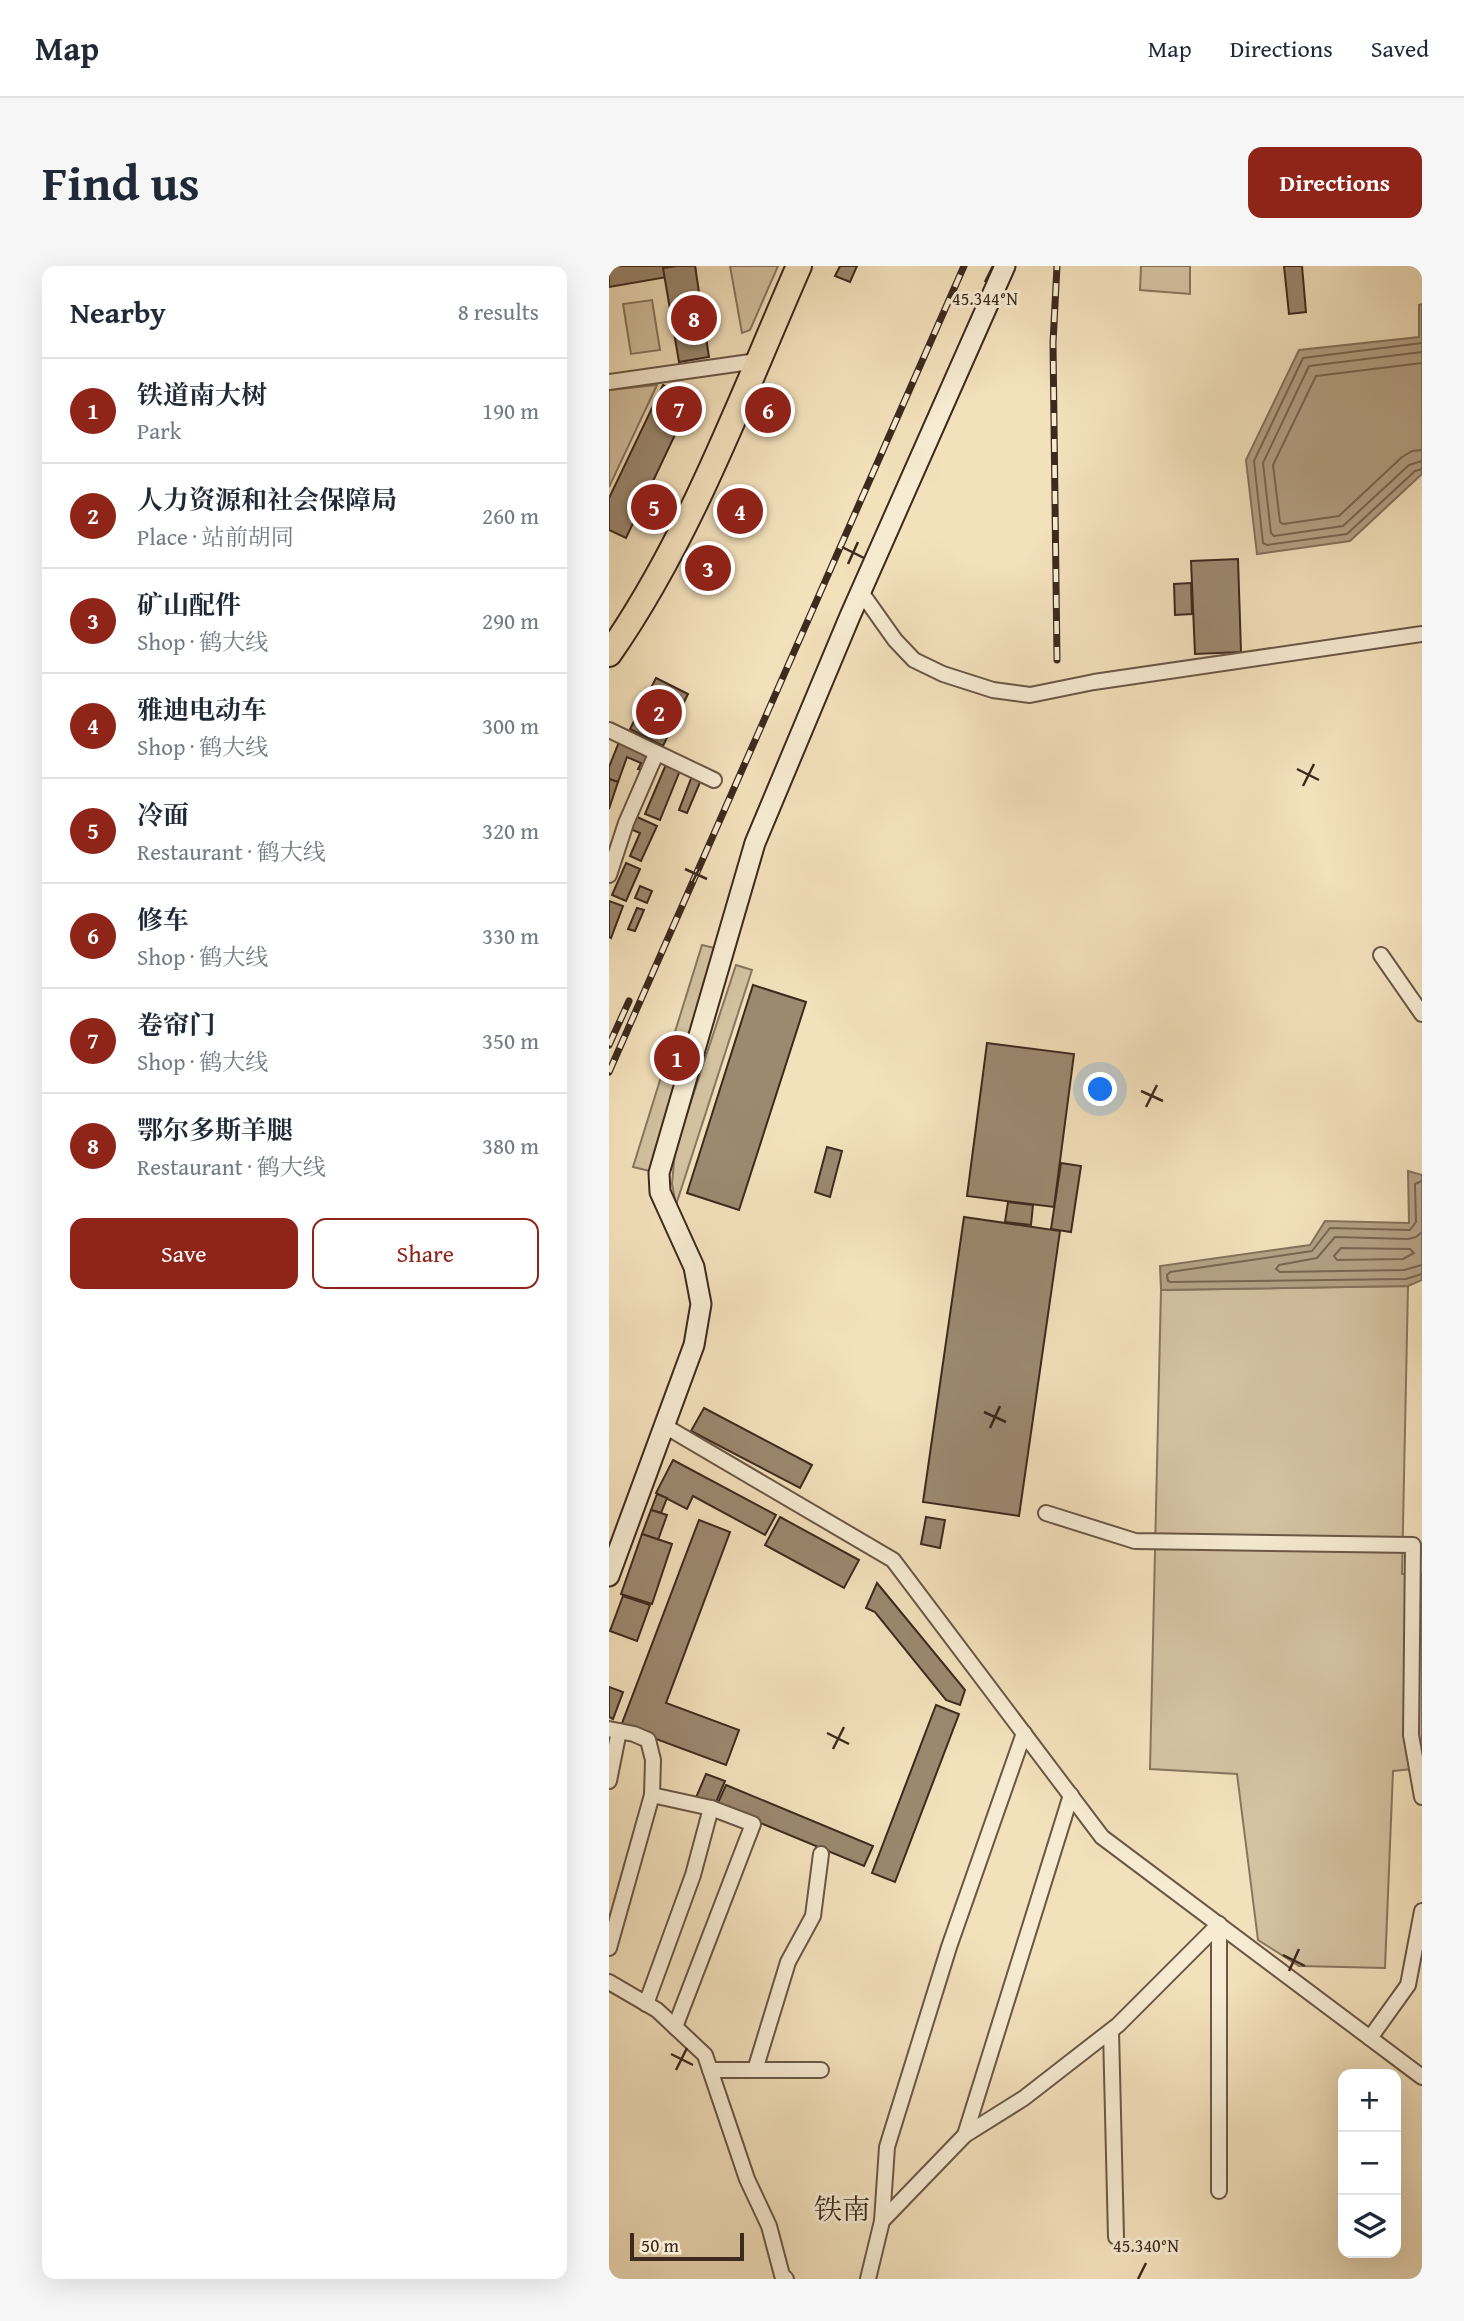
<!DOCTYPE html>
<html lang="en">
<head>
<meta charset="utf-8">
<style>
	:root { --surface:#fff; --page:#f6f6f7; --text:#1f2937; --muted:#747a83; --line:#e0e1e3; --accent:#8f2418 }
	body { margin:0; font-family:"Gentium Book Plus","Noto Serif SC",serif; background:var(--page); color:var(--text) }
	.controls { position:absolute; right:21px; bottom:21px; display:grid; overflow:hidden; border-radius:14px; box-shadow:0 7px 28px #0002 }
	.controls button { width:63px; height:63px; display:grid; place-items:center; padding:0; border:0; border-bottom:2px solid var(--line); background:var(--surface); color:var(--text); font:35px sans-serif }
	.scale { position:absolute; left:21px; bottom:18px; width:114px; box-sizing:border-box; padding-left:7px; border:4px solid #3d291e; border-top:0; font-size:19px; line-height:24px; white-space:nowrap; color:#3d291e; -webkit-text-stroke:5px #f7ecd3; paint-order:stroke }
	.you { position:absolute; left:492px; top:824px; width:24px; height:24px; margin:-18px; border:5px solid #fff; border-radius:50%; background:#1a73e8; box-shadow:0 0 0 10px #1a73e833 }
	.badge { display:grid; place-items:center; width:46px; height:46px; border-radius:50%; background:var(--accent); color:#fff; font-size:23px; font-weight:700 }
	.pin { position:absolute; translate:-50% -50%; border:4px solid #fff; box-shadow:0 2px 7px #0006 }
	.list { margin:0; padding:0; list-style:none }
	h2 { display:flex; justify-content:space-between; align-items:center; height:91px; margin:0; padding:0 28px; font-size:30px }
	h2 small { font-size:23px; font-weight:400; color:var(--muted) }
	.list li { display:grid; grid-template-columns:46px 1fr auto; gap:21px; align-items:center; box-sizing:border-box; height:105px; padding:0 28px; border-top:2px solid var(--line) }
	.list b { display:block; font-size:26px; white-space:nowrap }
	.list p { margin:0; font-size:23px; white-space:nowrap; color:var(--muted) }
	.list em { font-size:23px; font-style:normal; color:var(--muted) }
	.actions { display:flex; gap:14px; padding:21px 28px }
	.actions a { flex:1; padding:16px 0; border:2px solid var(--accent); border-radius:14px; text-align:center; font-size:24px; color:var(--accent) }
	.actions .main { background:var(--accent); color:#fff }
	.icon { flex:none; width:38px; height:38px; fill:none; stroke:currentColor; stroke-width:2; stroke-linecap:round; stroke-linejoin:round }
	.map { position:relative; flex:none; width:813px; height:2013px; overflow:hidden; border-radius:14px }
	header { display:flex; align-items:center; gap:42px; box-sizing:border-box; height:98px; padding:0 35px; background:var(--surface); border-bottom:2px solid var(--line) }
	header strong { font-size:33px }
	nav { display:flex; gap:38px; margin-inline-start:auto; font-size:24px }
	.intro { display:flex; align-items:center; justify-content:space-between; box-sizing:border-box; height:168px; padding:0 42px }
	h1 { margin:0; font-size:49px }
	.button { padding:18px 32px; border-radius:14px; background:var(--accent); color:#fff; font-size:24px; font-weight:700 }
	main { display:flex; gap:42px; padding:0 42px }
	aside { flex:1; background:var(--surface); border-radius:14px; box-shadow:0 7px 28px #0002 }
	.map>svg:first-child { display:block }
	.green { fill:#d4c2a1; stroke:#887660; stroke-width:2 }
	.water { fill:#b5a286; stroke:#85725c; stroke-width:2 }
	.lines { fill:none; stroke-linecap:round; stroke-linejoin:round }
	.shore { stroke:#796652; stroke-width:2 }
	.building { fill:#9c8970; stroke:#3d291e; stroke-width:2 }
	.street-casing { stroke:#6a5746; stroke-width:18 }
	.secondary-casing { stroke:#3d291e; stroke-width:23 }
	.highway-casing { stroke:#3d291e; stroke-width:28 }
	.street { stroke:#f7ecd3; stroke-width:14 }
	.secondary { stroke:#f7ecd3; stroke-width:19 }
	.highway { stroke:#f3e1bc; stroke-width:24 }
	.rail-casing { stroke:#3d291e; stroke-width:7 }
	.rail { stroke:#f7ecd3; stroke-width:4.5; stroke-dasharray:13; stroke-linecap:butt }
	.ticks { fill:none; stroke:#3d291e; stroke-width:2.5 }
	.labels { text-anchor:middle; stroke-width:6; stroke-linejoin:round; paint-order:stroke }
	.neighbourhood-label { font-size:28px; fill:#3d291e; stroke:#f7ecd3 }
	.ticks-label { font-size:18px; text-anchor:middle; fill:#3d291e; stroke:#f7ecd3; stroke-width:6; stroke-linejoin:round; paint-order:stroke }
</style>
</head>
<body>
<header>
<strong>Map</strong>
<nav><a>Map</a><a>Directions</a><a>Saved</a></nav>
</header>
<div class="intro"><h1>Find us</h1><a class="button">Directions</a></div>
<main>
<aside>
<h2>Nearby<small>8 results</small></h2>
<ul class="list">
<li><span class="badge">1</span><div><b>铁道南大树</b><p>Park</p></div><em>190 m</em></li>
<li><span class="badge">2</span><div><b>人力资源和社会保障局</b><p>Place · 站前胡同</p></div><em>260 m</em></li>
<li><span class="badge">3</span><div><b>矿山配件</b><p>Shop · 鹤大线</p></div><em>290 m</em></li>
<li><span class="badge">4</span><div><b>雅迪电动车</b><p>Shop · 鹤大线</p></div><em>300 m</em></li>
<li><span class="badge">5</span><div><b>冷面</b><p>Restaurant · 鹤大线</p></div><em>320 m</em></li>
<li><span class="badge">6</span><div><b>修车</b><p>Shop · 鹤大线</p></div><em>330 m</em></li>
<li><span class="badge">7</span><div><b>卷帘门</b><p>Shop · 鹤大线</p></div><em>350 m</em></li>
<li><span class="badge">8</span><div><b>鄂尔多斯羊腿</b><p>Restaurant · 鹤大线</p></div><em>380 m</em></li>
</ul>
<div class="actions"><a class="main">Save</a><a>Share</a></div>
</aside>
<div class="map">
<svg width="813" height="2013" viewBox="0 0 813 2013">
	<rect width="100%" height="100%" fill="#f3e1bc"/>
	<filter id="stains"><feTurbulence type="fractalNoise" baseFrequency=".00286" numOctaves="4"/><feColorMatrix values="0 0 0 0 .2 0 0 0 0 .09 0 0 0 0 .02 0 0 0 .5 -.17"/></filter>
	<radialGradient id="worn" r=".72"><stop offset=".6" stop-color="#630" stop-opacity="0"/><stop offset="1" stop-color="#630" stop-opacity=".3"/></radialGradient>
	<g class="green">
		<path d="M121 0H169L141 64 133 67Z"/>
		<path d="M532 0H581V28L531 24Z"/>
		<path d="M43 34 51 84 22 88 14 38Z"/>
		<path d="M48 119 0 221V124Z"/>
		<path d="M93 679 110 683 45 906 24 901Z"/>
		<path d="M127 699 143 704 67 939 63 918 66 884Z"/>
		<path d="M799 1020 793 1308H813V1502L784 1505 776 1702 690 1700 649 1674 628 1508 541 1503 552 1024Z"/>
	</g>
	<g class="water">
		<path d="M813 38V208L741 275 648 288 637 194 690 84 810 71V39Z"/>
		<path d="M799 905 813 909V1014L799 1020 552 1024 551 1000 701 979 716 955 800 957Z"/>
	</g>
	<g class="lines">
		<g class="shore">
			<path d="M813 77 694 92 645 195 654 277 658 279 738 268 806 205 813 203"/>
			<path d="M813 86 700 100 654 197 662 267 665 270 734 260 800 199 813 195"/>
			<path d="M813 97 707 110 664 199 671 256 674 258 730 250 793 191 803 185 813 184"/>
			<path d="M813 915 806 918 807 956 801 964 721 962 703 985 561 1006 558 1009 559 1015 562 1016 797 1013 813 1008"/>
			<path d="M813 966 807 971 799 973 726 971 708 992 670 999 667 1003 671 1006 795 1004 813 999"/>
			<path d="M732 982 801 983 805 987 794 993 728 994 725 990Z"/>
		</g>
	</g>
	<g class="building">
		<path d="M0 0H86L87 6 0 21Z"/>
		<path d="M67 0H86L100 91 70 96 54 2Z"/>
		<path d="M231 0H248L241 16 226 10Z"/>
		<path d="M675 0H693L697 46 680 48Z"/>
		<path d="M54 119 83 133 17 272 0 264V232Z"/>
		<path d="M629 293 632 386 586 388 582 295Z"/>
		<path d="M582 317 583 348 566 349 565 318Z"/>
		<path d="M47 412 79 428 54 480 21 463Z"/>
		<path d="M10 476 40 490 34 505 29 503 32 497 18 491 9 516 0 513V501Z"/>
		<path d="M58 496 72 502 51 554 36 548Z"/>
		<path d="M83 510 92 514 78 547 70 544Z"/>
		<path d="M0 513 9 516 0 543Z"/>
		<path d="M26 550 48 560 32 595 21 590 31 567 21 563Z"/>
		<path d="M17 597 31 603 17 635 3 629Z"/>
		<path d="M31 620 43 625 38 637 26 632Z"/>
		<path d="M0 635 14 640 2 672 0 671Z"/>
		<path d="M28 642 35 644 26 665 19 663Z"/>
		<path d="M144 719 197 736 130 944 78 927Z"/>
		<path d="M378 777 465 788 445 941 358 930Z"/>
		<path d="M218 881 233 885 221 931 206 926Z"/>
		<path d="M452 897 472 900 462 966 442 963Z"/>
		<path d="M399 936 424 939 422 959 396 956Z"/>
		<path d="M355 951 451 965 410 1250 314 1236Z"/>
		<path d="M95 1142 203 1199 191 1222 82 1165Z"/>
		<path d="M64 1194 167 1249 156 1269 84 1230 78 1243 47 1227Z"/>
		<path d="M48 1228 58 1232 52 1247 42 1244Z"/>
		<path d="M42 1244 58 1249 49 1274 33 1268Z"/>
		<path d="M171 1251 250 1294 235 1322 156 1279Z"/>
		<path d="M317 1251 336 1254 331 1282 312 1278Z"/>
		<path d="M90 1254 121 1266 57 1437 130 1464 117 1499 12 1460Z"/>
		<path d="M33 1268 63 1278 43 1338 12 1328Z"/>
		<path d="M268 1317 356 1424 351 1439 337 1434 266 1346 257 1342Z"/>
		<path d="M14 1330 41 1339 28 1375 1 1365Z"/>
		<path d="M0 1421 14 1426 4 1453 0 1451Z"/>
		<path d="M327 1439 350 1448 286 1616 263 1607Z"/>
		<path d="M97 1508 116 1515 105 1541 86 1534Z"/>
		<path d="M117 1519 264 1580 255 1600 108 1539Z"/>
	</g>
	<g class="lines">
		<g class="street-casing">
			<g id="street">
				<path d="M0 116 148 95"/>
				<path d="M252 326 286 374 305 394 334 408 384 424 421 429 485 416 813 368"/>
				<path d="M0 464 105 514"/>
				<path d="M0 609 17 557 47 488"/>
				<path d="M772 689 813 748"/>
				<path d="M54 1159 284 1294 493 1571 813 1811"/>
				<path d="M437 1247 526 1275 804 1279 802 1469 813 1531"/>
				<path d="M0 1463 25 1468 39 1474 44 1494 43 1529 102 1542 144 1558 66 1761"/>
				<path d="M0 1515 10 1465"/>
				<path d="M610 1658V1925"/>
				<path d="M0 1682 43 1529"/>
				<path d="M0 1716 48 1744 96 1789 138 1913 160 1960 173 2009 177 2013"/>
				<path d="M37 1738 84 1609 102 1542"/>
				<path d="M502 1765 507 1971"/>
				<path d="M761 1772 799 1719 813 1645"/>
				<path d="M101 1804H212"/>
				<path d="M146 1804 179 1696 204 1650 212 1588"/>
				<path d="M356 1869 462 1529"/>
				<path d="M273 1955 278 1881 340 1681 415 1467"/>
				<path d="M259 2013 273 1955 356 1869 415 1832 509 1759 610 1658"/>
			</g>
		</g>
		<g class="secondary-casing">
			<path id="secondary" d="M0 1310 85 1079 92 1038 85 1001 51 926 50 907 146 577 241 350 396 0"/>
		</g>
		<g class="highway-casing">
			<path id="highway" d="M0 388C81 272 133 130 190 0"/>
		</g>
		<use href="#street" class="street"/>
		<use href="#secondary" class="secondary"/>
		<use href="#highway" class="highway"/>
		<g class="rail-casing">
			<g id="rail">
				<path d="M448 394 444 77 448 0"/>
				<path d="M0 779 20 735"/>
				<path d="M0 806 355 0"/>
			</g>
		</g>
		<use href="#rail" class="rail"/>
	</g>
	<path class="ticks" d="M376 16 384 0M233 281 255 292M239 298 249 276M688 503 710 514M694 520 705 498M76 603 98 613M82 619 93 597M532 825 554 835M537 841 548 819M375 1146 397 1156M381 1162 391 1140M218 1467 240 1478M224 1483 235 1461M674 1689 696 1700M680 1705 690 1683M62 1788 84 1799M67 1804 78 1782M529 2013 537 1997"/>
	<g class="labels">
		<g class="neighbourhood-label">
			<text x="233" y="1953">铁南</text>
		</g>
	</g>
	<g class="ticks-label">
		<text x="376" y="39">45.344°N</text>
		<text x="537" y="1986">45.340°N</text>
	</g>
	<rect width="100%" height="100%" filter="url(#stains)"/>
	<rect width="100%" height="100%" fill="url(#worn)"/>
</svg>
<div class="controls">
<button>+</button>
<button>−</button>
<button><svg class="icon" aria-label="layers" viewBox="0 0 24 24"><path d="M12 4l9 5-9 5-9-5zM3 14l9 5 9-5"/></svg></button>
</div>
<div class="scale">50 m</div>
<div class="you"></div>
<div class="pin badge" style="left:68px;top:792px">1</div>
<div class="pin badge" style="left:50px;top:446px">2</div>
<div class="pin badge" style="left:99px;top:302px">3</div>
<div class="pin badge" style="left:131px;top:245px">4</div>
<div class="pin badge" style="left:45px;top:241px">5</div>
<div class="pin badge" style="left:159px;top:144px">6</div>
<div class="pin badge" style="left:70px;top:143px">7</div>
<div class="pin badge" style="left:85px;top:52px">8</div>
</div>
</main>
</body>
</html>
